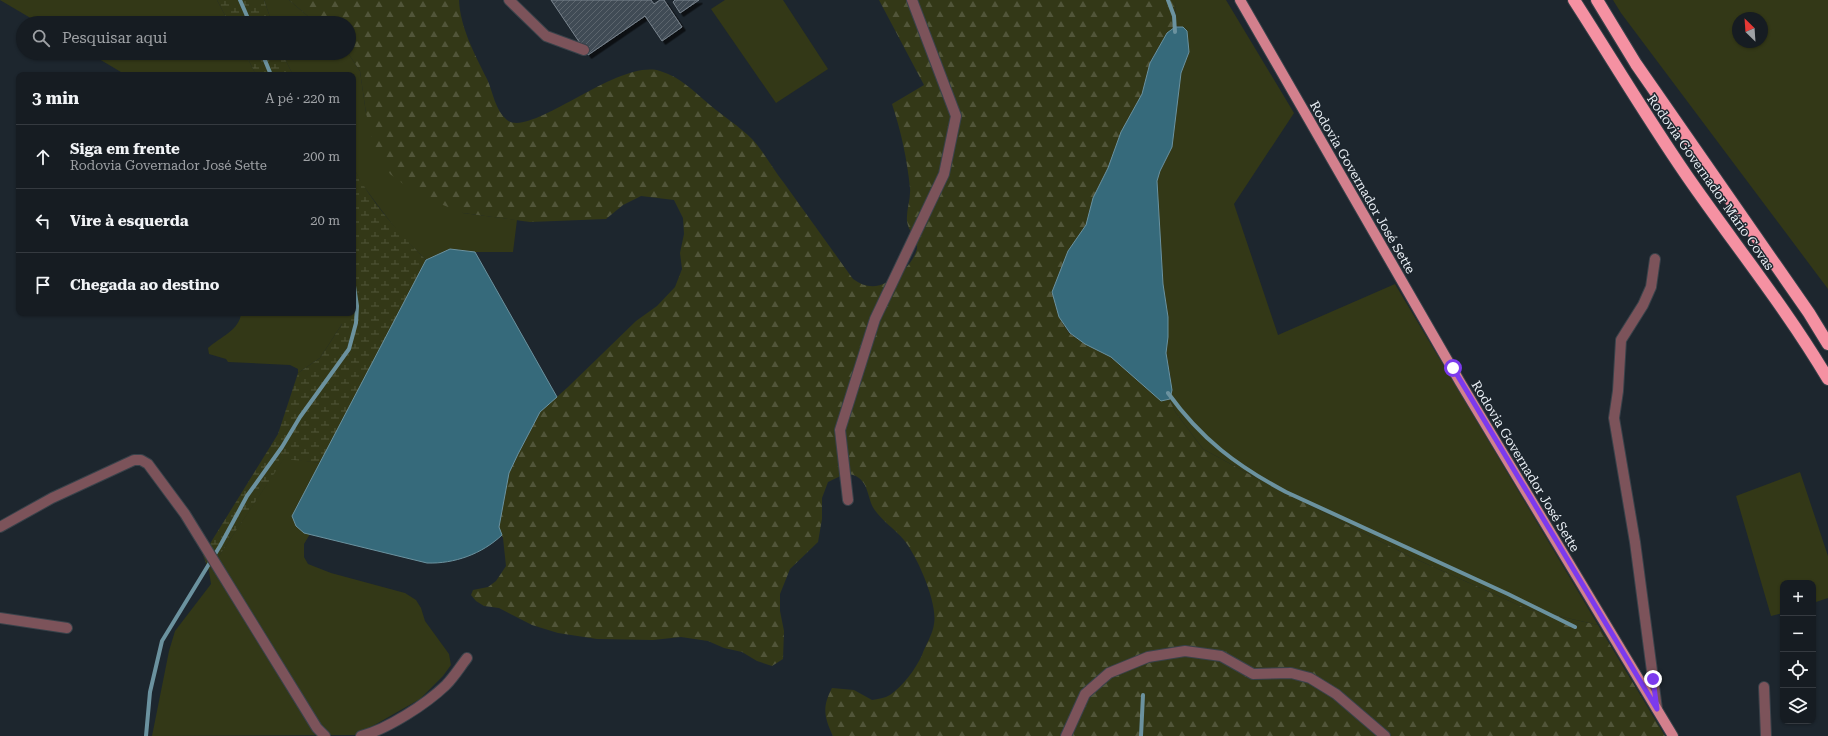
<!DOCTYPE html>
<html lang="pt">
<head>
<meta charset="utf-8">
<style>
	:root { --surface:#161c22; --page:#1f252a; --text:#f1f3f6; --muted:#9ea1a5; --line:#353a40 }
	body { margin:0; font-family:"Roboto Serif",serif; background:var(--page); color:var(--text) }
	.controls { position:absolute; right:12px; bottom:12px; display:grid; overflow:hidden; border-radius:8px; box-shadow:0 1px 3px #0004 }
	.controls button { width:36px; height:36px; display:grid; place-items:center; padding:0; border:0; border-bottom:1px solid var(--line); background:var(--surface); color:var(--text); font:20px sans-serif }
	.compass { position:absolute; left:1732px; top:12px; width:36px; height:36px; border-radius:50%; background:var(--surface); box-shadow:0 1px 3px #0004; rotate:335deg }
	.stop { position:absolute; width:12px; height:12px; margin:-9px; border:3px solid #7c3aed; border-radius:50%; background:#fff }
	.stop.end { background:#7c3aed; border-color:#fff; box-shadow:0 1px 4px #0008 }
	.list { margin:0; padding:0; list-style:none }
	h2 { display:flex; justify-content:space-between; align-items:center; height:52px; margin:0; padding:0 16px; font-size:17px }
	h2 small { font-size:13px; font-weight:400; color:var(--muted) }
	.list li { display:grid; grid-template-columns:26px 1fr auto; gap:12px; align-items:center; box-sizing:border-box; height:64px; padding:0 16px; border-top:1px solid var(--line) }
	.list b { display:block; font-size:15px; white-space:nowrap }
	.list p { margin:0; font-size:13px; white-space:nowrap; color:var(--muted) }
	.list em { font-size:13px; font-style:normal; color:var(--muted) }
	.icon { flex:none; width:22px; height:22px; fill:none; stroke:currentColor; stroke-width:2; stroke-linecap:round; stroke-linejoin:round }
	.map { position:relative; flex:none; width:1828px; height:736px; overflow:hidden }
	.search { position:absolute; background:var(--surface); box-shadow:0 1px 3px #0004; left:16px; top:16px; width:340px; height:44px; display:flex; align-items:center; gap:10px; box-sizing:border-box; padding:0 14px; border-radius:22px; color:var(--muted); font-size:15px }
	.panel { position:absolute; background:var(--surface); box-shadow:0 1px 3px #0004; left:16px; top:72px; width:340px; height:244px; border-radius:8px }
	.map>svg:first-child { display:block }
	.green { fill:#333817; fill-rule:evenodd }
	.forest { fill:url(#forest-firs) }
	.wetland { fill:url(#wetland-marsh) }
	.water { fill:#366a7b; stroke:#6b929f }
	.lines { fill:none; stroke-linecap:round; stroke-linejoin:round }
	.stream { stroke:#6b929f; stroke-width:4 }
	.building { fill:url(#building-hatch); stroke:#7a858f; filter:url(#shadow) }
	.minor-casing { stroke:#39424a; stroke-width:12 }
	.major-casing { stroke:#39424a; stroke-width:12 }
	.highway-casing { stroke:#39424a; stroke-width:14 }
	.minor { stroke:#7c535a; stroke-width:10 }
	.major { stroke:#d3808d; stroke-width:10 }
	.highway { stroke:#f591a2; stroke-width:12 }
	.route { stroke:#7c3aed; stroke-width:5 }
	.labels { text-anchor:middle; stroke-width:3; stroke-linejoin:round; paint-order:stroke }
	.street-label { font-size:13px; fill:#e8eef4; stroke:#1d262e }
</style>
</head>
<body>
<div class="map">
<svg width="1828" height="736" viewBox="0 0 1828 736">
	<defs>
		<pattern id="forest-firs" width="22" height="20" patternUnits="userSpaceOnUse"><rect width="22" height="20" fill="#333817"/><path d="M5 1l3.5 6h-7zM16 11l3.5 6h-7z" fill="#515539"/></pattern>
		<pattern id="wetland-marsh" width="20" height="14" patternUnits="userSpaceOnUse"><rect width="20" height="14" fill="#333817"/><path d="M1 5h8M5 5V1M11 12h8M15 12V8" fill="none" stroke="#515539"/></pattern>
		<pattern id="building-hatch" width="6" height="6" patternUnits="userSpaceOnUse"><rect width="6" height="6" fill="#414b54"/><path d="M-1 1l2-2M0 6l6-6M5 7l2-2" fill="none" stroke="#5c656d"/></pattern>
		<filter id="shadow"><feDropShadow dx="3.5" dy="3.5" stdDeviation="0" flood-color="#0009"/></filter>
	</defs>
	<rect width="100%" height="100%" fill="#1d262e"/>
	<g class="green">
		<path d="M0 0H217L229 23H39Z"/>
		<path d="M264 0H289L316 23H272Z"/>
		<path d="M725 0H783L828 69 776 103 711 9Z"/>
		<path d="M1176 0H1226L1294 113 1234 204 1278 335 1395 284 1598 625 1527 609 1409 556 1247 473 1203 449 1176 413 1169 399H1170L1171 380 1166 353 1168 337V317L1163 284 1157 181 1160 171 1172 147 1181 73 1189 52 1187 31 1178 26 1175 27Z"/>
		<path d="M1613 0H1828V289L1621 13ZM1738 18H1762V42H1738Z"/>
		<path d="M89 53H245L256 75H126Z"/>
		<path d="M282 53H348L360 71 366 113 463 213 517 220 513 252H475L450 249 426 260 399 233 382 211 362 184 353 167V75H293Z"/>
		<path d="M241 313H342V324L320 358 298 373V369L290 365 228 362 226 359 209 354 208 348C220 337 240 330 241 313Z"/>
		<path d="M284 458 321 463 292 516 304 533 310 534 304 544V557L308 564 331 573 405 593 416 600 421 608 425 621 449 654 451 665 443 676 420 699 357 735 152 736 169 651 175 631 211 584 209 571Z"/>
		<path d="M1800 472 1828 556V598L1813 603V583H1783V613L1771 616 1736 496Z"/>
	</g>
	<path class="forest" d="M289 0H459C460 27 475 55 487 79 493 92 495 110 507 120 531 139 618 58 660 71 681 77 694 92 710 105 723 116 740 127 752 139 764 152 773 169 784 183 807 215 830 247 853 279 864 287 875 289 887 282 899 276 911 265 916 252 921 240 908 233 907 221 906 210 911 199 910 188 907 159 901 131 892 104L924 85 879 0H1176L1175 27 1167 33 1150 62 1142 94 1121 132 1108 168 1093 198 1086 225 1068 251 1052 292 1059 317 1069 333 1085 344 1111 357 1161 400 1169 399 1176 413 1203 449 1247 473 1409 556 1527 609 1598 625 1665 736H833C824 717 822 707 832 688L854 690 872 700C878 699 885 698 890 695 903 686 915 670 922 655 925 646 933 634 934 624 938 603 917 556 904 540 895 529 882 521 874 509 867 498 869 480 853 475 845 472 835 479 828 482L822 498V519L818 542 790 569 780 594V611L784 631 783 659 772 666 757 661 742 652 724 648 708 641 681 637 653 640 597 639 558 633 532 625 499 608 484 606 476 601 471 595 473 590 488 587 496 581 506 566 503 538 499 527 505 493 509 473 518 454 540 412 568 387 636 321 657 306 675 287 682 269 680 253 684 234 683 218 674 200 641 196 623 205 606 219 530 222 463 213 418 195 390 174 373 143 366 113 360 71 348 53H349V23H316Z"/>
	<g class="wetland">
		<path d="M217 0H264L272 23H229Z"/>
		<path d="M245 53H282L293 75H256Z"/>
		<path d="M353 167C371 202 398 232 426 260L321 463 284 459 209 571 203 555 278 434 298 373 320 358 342 324V313H353Z"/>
	</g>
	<g class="water">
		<path d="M1175 27H1183L1187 31 1189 52 1181 73 1172 147 1160 171 1157 181 1163 284 1168 317V337L1166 353 1172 390 1170 399 1161 401 1111 357 1085 344 1070 333 1059 317 1052 292 1068 251 1086 225 1093 198 1108 168 1121 132 1142 94 1150 63 1167 33Z"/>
		<path d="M450 249 475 252 557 397 540 412 518 454 509 473 499 527 502 535C482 554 454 564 427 563L304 533 296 526 292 516 426 260Z"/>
	</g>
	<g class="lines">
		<g class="stream">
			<path d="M240 0 250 23"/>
			<path d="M1168 0 1174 16 1175 32"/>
			<path d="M262 53 271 75"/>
			<path d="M1168 393C1201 439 1237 466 1286 492L1508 594 1575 627"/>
			<path d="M146 736 150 692 162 641 220 546 247 496 282 447 300 417 349 349 356 323 357 306 353 279"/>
			<path d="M1141 736 1143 695"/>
		</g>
	</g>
	<g class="building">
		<path d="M551 0H651L654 4 660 0H664L682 27 662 41 645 16 588 55Z"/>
		<path d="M675 0H699L680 13 673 2Z"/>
	</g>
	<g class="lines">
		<g class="minor-casing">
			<g id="minor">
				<path d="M509 0 546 36 584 50"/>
				<path d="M1655 259 1651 287 1643 305 1621 340 1618 391 1614 418 1635 542 1657 709"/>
				<path d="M848 500 840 430 875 319 944 174 956 116 912 0"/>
				<path d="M0 527 52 498 134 460H141L148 464 185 514 317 728 325 736"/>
				<path d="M0 618 67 628"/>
				<path d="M1764 687 1766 736"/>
				<path d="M361 736C388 729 426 704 446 685 454 677 460 667 467 658"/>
				<path d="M1066 736 1085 694 1109 673 1148 657 1185 651 1221 656 1253 674 1291 673 1310 678 1336 694 1385 736"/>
			</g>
		</g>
		<g class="major-casing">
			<path id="major" d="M1240 0 1460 382 1673 736"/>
		</g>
		<g class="highway-casing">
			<g id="highway">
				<path d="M1574 0C1612 59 1647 118 1687 176 1734 244 1786 308 1828 379"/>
				<path d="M1597 0 1636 64 1809 313 1828 344"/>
			</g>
		</g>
		<use href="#minor" class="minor"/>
		<use href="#major" class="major"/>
		<use href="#highway" class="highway"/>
	</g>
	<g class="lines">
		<path class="route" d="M1453 368 1657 709 1653 679"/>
	</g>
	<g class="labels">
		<g class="street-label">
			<text transform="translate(1711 182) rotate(55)" y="5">Rodovia Governador Mário Covas</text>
			<text transform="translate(1363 187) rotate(60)" y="5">Rodovia Governador José Sette</text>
			<text transform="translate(1526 466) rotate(59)" y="5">Rodovia Governador José Sette</text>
		</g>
	</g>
</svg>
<div class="controls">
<button>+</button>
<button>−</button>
<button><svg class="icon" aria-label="locate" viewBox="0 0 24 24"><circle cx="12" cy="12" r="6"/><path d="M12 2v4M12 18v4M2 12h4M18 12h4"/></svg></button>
<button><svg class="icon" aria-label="layers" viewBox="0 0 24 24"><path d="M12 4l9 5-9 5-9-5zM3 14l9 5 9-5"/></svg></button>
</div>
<svg class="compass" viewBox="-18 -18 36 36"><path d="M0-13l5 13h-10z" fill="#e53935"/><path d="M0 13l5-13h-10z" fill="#9ea1a5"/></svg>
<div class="stop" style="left:1453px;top:368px"></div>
<div class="stop end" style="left:1653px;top:679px"></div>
<div class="search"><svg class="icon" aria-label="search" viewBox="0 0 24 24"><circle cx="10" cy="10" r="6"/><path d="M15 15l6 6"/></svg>Pesquisar aqui</div>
<section class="panel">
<h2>3 min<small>A pé · 220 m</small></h2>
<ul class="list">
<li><svg class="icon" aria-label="ahead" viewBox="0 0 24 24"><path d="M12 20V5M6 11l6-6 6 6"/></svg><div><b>Siga em frente</b><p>Rodovia Governador José Sette</p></div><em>200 m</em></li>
<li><svg class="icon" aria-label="left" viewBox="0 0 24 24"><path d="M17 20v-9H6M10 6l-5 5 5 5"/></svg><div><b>Vire à esquerda</b></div><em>20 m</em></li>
<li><svg class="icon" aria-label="arrive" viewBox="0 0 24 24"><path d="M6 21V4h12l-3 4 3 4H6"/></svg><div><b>Chegada ao destino</b></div></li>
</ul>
</section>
</div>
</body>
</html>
